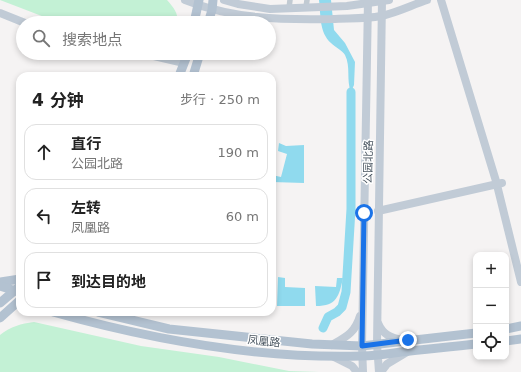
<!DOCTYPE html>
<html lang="zh">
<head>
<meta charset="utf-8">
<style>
	:root { --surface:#fff; --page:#f2f2f2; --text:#222; --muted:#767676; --line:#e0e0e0 }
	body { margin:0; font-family:"DejaVu Sans","Noto Sans SC",sans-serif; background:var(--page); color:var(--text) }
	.controls { position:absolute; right:12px; bottom:12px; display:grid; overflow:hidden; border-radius:8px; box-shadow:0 2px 6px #0003 }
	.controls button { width:36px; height:36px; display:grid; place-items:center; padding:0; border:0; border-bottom:1px solid var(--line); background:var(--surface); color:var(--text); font:20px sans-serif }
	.stop { position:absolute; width:12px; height:12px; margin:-9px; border:3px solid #1a73e8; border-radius:50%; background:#fff }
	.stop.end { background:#1a73e8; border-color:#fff; box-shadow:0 1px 4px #0008 }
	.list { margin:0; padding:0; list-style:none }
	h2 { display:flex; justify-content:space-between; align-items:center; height:52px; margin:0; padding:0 16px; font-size:17px }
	h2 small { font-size:13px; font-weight:400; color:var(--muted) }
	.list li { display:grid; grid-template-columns:26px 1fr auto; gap:12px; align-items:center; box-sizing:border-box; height:56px; margin:0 8px 8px; padding:0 8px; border:1px solid var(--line); border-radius:12px }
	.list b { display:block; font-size:15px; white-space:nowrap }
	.list p { margin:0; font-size:13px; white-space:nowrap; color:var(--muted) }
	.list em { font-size:13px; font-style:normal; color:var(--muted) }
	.icon { flex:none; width:22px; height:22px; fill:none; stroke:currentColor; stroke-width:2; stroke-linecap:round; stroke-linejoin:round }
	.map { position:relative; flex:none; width:521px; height:372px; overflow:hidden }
	.search { position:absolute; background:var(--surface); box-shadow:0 2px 6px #0003; left:16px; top:16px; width:260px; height:44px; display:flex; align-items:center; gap:10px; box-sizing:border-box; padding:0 14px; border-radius:22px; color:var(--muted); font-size:15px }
	.panel { position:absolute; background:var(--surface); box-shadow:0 2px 6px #0003; left:16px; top:72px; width:260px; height:244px; border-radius:12px }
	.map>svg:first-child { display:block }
	.green { fill:#c3f1d5 }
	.water { fill:#90daee }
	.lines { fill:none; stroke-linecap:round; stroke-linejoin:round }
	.river { stroke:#90daee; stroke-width:9 }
	.street { stroke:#c1cad2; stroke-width:5.5 }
	.secondary { stroke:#c1cbd6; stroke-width:8 }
	.primary { stroke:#b3c2d1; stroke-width:9 }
	.route { stroke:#1a73e8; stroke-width:5 }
	.labels { text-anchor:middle; stroke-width:3; stroke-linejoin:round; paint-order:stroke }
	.street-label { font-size:11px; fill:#4a5661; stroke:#fff }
</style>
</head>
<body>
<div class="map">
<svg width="521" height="372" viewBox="0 0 521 372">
	<rect width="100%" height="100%" fill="#f5f3f3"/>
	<g class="green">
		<path d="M0 0H167C173 7 179 13 177 23H60Z"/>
		<path d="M34 322 141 346 219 357 289 371 319 372H0V335C11 326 21 324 34 322Z"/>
	</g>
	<g class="water">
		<path d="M319 0H331L334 30 345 43 355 62 354 85 351 92C346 80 351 67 345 55 343 51 335 47 331 43 319 32 321 16 319 0Z"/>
		<path d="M279 143 286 146 304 145V183L272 182V175L281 177 287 154 278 151Z"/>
		<path d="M278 277 285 278V287L305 288V306H277Z"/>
		<path d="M337 278H343C339 296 337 306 316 306L315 286 336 287Z"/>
	</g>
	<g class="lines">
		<path class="river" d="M323 328 328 317 337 312 342 307 346 292 351 209V92"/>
		<g class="street">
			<path d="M306 7 307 0"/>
			<path d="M289 8 290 0"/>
		</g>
		<g class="secondary">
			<path d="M185 0C232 19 281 20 332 19 348 18 365 19 381 16 396 13 412 5 427 0"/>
			<path d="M224 0 238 4 270 9 347 6 389 0"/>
			<path d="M441 0 496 181 521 282"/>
			<path d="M0 13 25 23"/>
			<path d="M141 53 184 63"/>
			<path d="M378 211 502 183"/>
			<path d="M378 323C383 335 391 338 403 340"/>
			<path d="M332 345C346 337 355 333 360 316"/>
			<path d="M334 357 352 366 357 372"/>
			<path d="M363 372 362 346 368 0"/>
			<path d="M379 372 377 344 382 0"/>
			<path d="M381 372 387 364 407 352"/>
		</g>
		<g class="primary">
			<path d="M194 23 199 0"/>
			<path d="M208 23 212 10 213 0"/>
			<path d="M179 76 188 53"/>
			<path d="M193 76 200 53"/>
			<path d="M0 282 20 279"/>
			<path d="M0 286 19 292"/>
			<path d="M0 303 20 286"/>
			<path d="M53 312C153 340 257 359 361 356 374 356 388 354 401 352 426 349 451 347 476 344"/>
			<path d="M98 312 169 329 312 344 362 346 476 333"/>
			<path d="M0 318 20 300"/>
			<path d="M506 329 521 326"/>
			<path d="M506 341 521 339"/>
		</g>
	</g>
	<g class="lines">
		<path class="route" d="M364 213 362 346 408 340"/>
	</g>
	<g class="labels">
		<g class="street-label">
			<text transform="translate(368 162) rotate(-89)" y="4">公园北路</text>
			<text transform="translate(264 341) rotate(6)" y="4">凤凰路</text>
		</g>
	</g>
</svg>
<div class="controls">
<button>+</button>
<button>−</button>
<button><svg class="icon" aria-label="locate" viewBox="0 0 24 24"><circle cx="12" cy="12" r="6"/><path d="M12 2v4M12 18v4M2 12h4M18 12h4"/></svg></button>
</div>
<div class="stop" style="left:364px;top:213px"></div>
<div class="stop end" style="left:408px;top:340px"></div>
<div class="search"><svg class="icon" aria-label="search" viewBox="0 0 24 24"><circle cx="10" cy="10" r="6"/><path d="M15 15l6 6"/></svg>搜索地点</div>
<section class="panel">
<h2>4 分钟<small>步行 · 250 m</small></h2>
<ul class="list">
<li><svg class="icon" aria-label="ahead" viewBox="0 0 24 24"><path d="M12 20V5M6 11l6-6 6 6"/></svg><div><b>直行</b><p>公园北路</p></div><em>190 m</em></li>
<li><svg class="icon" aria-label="left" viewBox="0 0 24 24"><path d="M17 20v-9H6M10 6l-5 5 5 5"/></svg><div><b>左转</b><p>凤凰路</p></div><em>60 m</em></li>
<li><svg class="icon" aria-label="arrive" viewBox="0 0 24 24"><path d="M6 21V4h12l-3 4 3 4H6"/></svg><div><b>到达目的地</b></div></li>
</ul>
</section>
</div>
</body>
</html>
